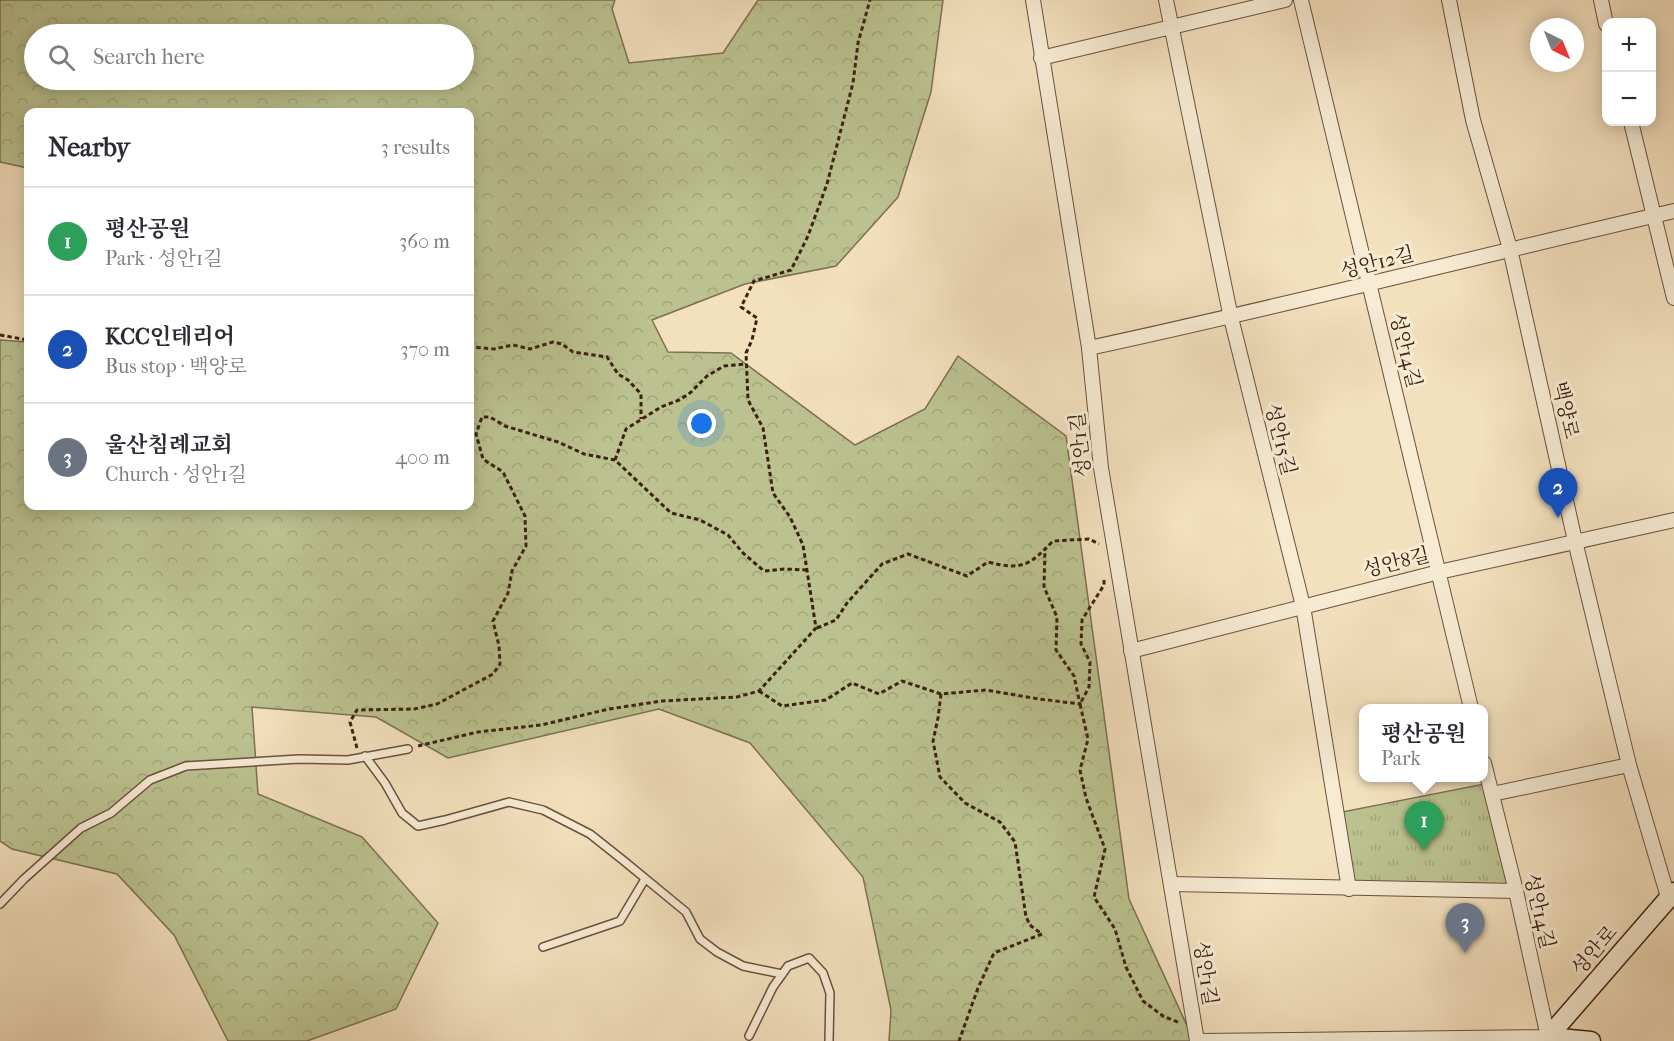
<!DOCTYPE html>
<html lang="en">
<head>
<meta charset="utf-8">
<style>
	:root { --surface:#fff; --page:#f2f2f3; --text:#2b2b33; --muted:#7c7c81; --line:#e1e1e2; --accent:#8f2418 }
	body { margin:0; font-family:"IM FELL French Canon","Noto Serif KR",serif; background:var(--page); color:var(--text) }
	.controls { position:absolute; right:18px; top:18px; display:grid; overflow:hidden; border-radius:12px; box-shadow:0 3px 15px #0003 }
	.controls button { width:54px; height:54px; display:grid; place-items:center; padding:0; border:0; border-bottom:2px solid var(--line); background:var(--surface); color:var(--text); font:30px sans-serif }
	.compass { position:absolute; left:1530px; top:18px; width:54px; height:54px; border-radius:50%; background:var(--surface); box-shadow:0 3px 15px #0003; rotate:137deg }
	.you { position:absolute; left:702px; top:424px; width:21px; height:21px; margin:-15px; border:4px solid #fff; border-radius:50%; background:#1a73e8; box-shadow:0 0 0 9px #1a73e833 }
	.badge { display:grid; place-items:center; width:39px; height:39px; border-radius:50%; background:var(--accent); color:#fff; font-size:20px; font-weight:700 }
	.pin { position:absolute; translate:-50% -50px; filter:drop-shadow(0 2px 3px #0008) }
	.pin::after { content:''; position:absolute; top:32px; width:21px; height:18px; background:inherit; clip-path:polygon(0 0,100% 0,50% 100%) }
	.popup { position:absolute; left:1359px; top:704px; width:129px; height:78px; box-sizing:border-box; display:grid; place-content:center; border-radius:12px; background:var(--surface); filter:drop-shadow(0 2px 4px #0005); font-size:20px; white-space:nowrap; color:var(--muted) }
	.popup b { font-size:22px; color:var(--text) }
	.popup::after { content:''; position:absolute; left:50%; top:100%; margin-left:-12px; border:12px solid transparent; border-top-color:var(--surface) }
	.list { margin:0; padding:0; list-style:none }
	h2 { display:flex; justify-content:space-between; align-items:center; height:78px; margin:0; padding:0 24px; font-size:26px }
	h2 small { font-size:20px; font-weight:400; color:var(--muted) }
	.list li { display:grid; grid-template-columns:39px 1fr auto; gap:18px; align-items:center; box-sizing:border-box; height:108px; padding:0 24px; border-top:2px solid var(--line) }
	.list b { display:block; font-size:22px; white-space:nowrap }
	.list p { margin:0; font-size:20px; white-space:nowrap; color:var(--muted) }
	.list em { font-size:20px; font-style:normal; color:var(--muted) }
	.icon { flex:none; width:33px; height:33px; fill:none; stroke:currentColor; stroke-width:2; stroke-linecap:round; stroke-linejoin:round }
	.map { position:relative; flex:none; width:1674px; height:1041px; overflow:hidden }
	.search { position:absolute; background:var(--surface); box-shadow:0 3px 15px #0003; left:24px; top:24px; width:450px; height:66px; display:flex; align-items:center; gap:15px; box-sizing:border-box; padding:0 21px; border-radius:33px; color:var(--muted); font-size:22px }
	.panel { position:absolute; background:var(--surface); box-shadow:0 3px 15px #0003; left:24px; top:108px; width:450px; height:402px; border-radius:12px }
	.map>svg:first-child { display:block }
	.forest { fill:url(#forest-crowns); stroke:#7c7152; stroke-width:1.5; fill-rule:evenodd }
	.park { fill:url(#park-tufts); stroke:#7c7152; stroke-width:1.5 }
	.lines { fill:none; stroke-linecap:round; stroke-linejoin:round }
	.lane-casing { stroke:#6b503e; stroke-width:10 }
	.street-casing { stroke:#6b503e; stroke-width:16 }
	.secondary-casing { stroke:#3e2013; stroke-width:21 }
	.path { stroke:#3e2013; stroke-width:3; stroke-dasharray:4.5 3; stroke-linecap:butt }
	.lane { stroke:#f7ebd4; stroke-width:7 }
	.street { stroke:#f7ebd4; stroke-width:14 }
	.secondary { stroke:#f7ebd4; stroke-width:18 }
	.labels { text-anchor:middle; stroke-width:6; stroke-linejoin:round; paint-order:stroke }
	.street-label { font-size:20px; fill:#3e2013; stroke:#f7ebd4 }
</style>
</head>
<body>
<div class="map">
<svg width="1674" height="1041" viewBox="0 0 1674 1041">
	<defs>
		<pattern id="forest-crowns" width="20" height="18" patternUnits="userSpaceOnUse" patternTransform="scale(1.5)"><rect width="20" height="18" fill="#bbc290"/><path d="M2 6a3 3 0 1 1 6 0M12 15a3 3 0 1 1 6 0" fill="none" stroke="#a2a67b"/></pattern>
		<pattern id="park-tufts" width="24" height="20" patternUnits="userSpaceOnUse" patternTransform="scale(1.5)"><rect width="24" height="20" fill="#bbc290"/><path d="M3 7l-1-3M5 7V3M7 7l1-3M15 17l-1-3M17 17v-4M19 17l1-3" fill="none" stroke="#a2a67b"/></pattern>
	</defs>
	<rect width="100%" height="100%" fill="#f3e0bd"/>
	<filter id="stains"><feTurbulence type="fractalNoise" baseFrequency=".00333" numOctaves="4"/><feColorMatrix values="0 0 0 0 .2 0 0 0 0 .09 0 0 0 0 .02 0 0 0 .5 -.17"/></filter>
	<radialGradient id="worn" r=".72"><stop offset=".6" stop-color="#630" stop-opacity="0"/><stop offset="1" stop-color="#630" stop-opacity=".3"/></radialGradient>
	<path class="forest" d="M0 0H615L612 9 629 63 723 53 758 0H943L931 92 898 197 836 266 745 284 652 320 668 352 731 353 855 445 925 409 958 356 1066 436 1129 899 1194 1041H889L891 1010 863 877 750 743 659 709 448 758 376 717 252 707 258 794 362 837 438 923 396 1009 307 1041H228L174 935 117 874 12 849 0 841V340L28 342V506H470V112H28V168L0 162ZM34 34H464V80H34Z"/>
	<path class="park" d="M1489 783 1516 891 1349 889 1337 813Z"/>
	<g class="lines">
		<g class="lane-casing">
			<g id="lane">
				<path d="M365 756 385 783 402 813 418 826 445 820 509 802 543 810 590 834 624 861 686 912 700 939 717 952 743 966 782 974"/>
				<path d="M0 904 24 879 81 828 111 813 150 780 186 766 299 759 348 760 408 749"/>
				<path d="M543 947 620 921 645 879"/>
				<path d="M749 1036 773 987 788 966 809 958 823 973 830 993 829 1041"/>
			</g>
		</g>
		<g class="street-casing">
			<g id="street">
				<path d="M1033 0 1089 348 1101 468 1197 1041 1548 1037 1516 891 1484 763"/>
				<path d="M1166 0 1231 318 1303 606 1349 889"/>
				<path d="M1301 0 1471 708"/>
				<path d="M1449 0 1473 120 1510 249 1575 541 1629 765 1668 897"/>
				<path d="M1601 0 1606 24"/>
				<path d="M1041 58 1285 0"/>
				<path d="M1631 122 1674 298"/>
				<path d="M1089 348C1285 306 1479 256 1674 211"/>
				<path d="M1131 651 1439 572 1674 520"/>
				<path d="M1492 794 1629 765"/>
				<path d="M1172 884 1516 891"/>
			</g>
		</g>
		<g class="secondary-casing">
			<g id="secondary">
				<path d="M1548 1037 1674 892"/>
				<path d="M1548 1037 1591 1041"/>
			</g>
		</g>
		<g class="path">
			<path d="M0 335 28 340"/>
			<path d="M470 345 471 347 494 349 513 345 530 349 553 342 562 344 573 352 607 357 618 374 628 380 641 394V419"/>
			<path d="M615 460 626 429 661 407 679 400 690 393 707 376 724 366 746 364"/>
			<path d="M1104 580V585L1082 620 1081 644 1090 662 1089 687 1080 704 1088 739 1080 770 1086 798 1105 849 1094 897 1115 929 1126 967 1143 1001 1163 1016 1180 1023"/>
			<path d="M817 628 836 620 847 603 882 564 908 554 967 576 988 562C1022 571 1030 565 1053 541L1089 539 1099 544"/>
			<path d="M759 691 782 706 826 700 852 683 879 694 902 681 941 694 986 690 1039 699 1080 704 1074 676 1056 650 1057 617 1044 587 1045 549"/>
			<path d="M941 694 938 718 933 741 940 777 965 803 1000 822 1015 842 1026 917 1031 926 1042 934 994 953 978 988 959 1041"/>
			<path d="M418 746 478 732 541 725 609 709 662 701 737 697 759 691 816 628 803 545 790 517 773 493 763 428 748 400 746 353 752 340 757 318 741 307 754 281 791 270 808 236 827 184 853 83 858 43 870 0"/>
			<path d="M357 748 350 722 357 710 414 709 437 704 493 674 500 664 499 646 493 621 508 593 512 571 526 546 525 516 503 472 483 459 476 434 482 417H490L505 426 558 442 584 454 615 460 671 513 700 520 728 535 743 553 764 571 784 569 806 570"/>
		</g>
		<use href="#lane" class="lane"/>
		<use href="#street" class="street"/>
		<use href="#secondary" class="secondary"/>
	</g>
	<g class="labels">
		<g class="street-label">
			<text transform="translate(1377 262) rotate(-14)" y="7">성안12길</text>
			<text transform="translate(1406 350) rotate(76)" y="7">성안14길</text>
			<text transform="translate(1566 410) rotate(77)" y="7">백양로</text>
			<text transform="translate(1281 439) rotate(76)" y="7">성안15길</text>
			<text transform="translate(1080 445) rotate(-96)" y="7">성안1길</text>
			<text transform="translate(1396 562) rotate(-14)" y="7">성안8길</text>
			<text transform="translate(1540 911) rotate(77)" y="7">성안14길</text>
			<text transform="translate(1594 950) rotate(-49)" y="7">성안로</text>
			<text transform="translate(1206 973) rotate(81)" y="7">성안1길</text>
		</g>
	</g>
	<rect width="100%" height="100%" filter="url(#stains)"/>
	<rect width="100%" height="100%" fill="url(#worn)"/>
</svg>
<div class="controls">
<button>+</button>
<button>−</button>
</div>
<svg class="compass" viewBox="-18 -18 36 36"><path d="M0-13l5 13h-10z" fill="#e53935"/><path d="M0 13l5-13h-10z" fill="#7c7c81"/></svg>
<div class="you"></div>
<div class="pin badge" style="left:1424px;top:851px;background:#2e9e5b">1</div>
<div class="popup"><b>평산공원</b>Park</div>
<div class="pin badge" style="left:1558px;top:518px;background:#1a4fb4">2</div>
<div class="pin badge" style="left:1465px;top:953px;background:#6b7280">3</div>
<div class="search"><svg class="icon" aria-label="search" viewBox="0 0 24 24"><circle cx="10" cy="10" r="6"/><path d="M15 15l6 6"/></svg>Search here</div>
<section class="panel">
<h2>Nearby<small>3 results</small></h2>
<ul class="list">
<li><span class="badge" style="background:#2e9e5b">1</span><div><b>평산공원</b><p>Park · 성안1길</p></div><em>360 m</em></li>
<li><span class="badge" style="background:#1a4fb4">2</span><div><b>KCC인테리어</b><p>Bus stop · 백양로</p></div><em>370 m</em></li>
<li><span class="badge" style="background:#6b7280">3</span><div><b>울산침례교회</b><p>Church · 성안1길</p></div><em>400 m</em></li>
</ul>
</section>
</div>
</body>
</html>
